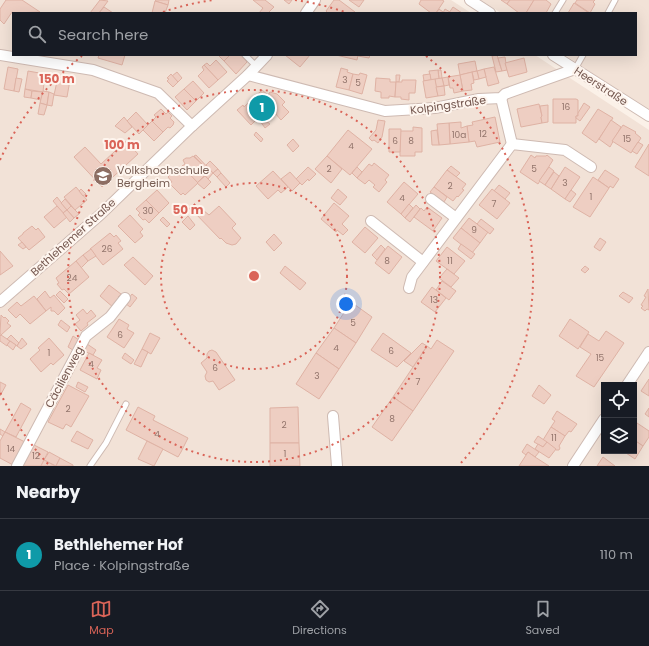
<!DOCTYPE html>
<html lang="en">
<head>
<meta charset="utf-8">
<style>
	:root { --surface:#171b24; --page:#20242c; --text:#f1f3f6; --muted:#9ea1a6; --line:#363941; --accent:#da6458 }
	body { margin:0; font-family:Poppins,sans-serif; background:var(--page); color:var(--text) }
	.controls { position:absolute; right:12px; bottom:12px; display:grid; overflow:hidden; border-radius:0px; box-shadow:0 4px 16px #0002 }
	.controls button { width:36px; height:36px; display:grid; place-items:center; padding:0; border:0; border-bottom:1px solid var(--line); background:var(--surface); color:var(--text); font:20px sans-serif }
	.you { position:absolute; left:346px; top:304px; width:14px; height:14px; margin:-10px; border:3px solid #fff; border-radius:50%; background:#1a73e8; box-shadow:0 0 0 6px #1a73e833 }
	.badge { display:grid; place-items:center; width:26px; height:26px; border-radius:50%; background:var(--accent); color:#fff; font-size:13px; font-weight:700 }
	.pin { position:absolute; translate:-50% -50%; border:2px solid #fff; box-shadow:0 1px 4px #0006 }
	.list { margin:0; padding:0; list-style:none }
	h2 { display:flex; justify-content:space-between; align-items:center; height:52px; margin:0; padding:0 16px; font-size:17px }
	h2 small { font-size:13px; font-weight:400; color:var(--muted) }
	.list li { display:grid; grid-template-columns:26px 1fr auto; gap:12px; align-items:center; box-sizing:border-box; height:72px; padding:0 16px; border-top:1px solid var(--line) }
	.list b { display:block; font-size:15px; white-space:nowrap }
	.list p { margin:0; font-size:13px; white-space:nowrap; color:var(--muted) }
	.list em { font-size:13px; font-style:normal; color:var(--muted) }
	.icon { flex:none; width:22px; height:22px; fill:none; stroke:currentColor; stroke-width:2; stroke-linecap:round; stroke-linejoin:round }
	.map { position:relative; flex:none; width:649px; height:466px; overflow:hidden }
	.search { position:absolute; background:var(--surface); box-shadow:0 4px 16px #0002; left:12px; right:12px; top:12px; height:44px; display:flex; align-items:center; gap:10px; box-sizing:border-box; padding:0 14px; border-radius:0px; color:var(--muted); font-size:15px }
	.sheet { height:124px; background:var(--surface) }
	nav { display:flex; justify-content:space-around; align-items:center; box-sizing:border-box; height:56px; border-top:1px solid var(--line); background:var(--surface); font-size:11px; color:var(--muted) }
	nav a { display:grid; justify-items:center; gap:2px }
	nav .on { color:var(--accent) }
	.map>svg:first-child { display:block }
	.residential { fill:#f2e2d7; fill-rule:evenodd }
	.building { fill:#eecec2; stroke:#dfb2a4 }
	.lines { fill:none; stroke-linecap:round; stroke-linejoin:round }
	.service-casing { stroke:#cebab2; stroke-width:7 }
	.minor-casing { stroke:#cebab2; stroke-width:12 }
	.service { stroke:#fff; stroke-width:5 }
	.minor { stroke:#fff; stroke-width:10 }
	.ring { fill:none; stroke:#da6458; stroke-width:2; stroke-dasharray:2 4 }
	.labels { text-anchor:middle; stroke-width:4; stroke-linejoin:round; paint-order:stroke }
	.number-label { font-size:9px; fill:#92746b }
	.street-label { font-size:11px; fill:#73564e; stroke:#fef5ee }
	.education-label { font-size:11px; fill:#785e54; stroke:#fef5ee; text-anchor:start }
	.centre { fill:#da6458; stroke:#fef5ee; stroke-width:2 }
	.ring-label { font-size:12px; text-anchor:middle; font-weight:bold; fill:#da6458; stroke:#fef5ee; stroke-width:4; stroke-linejoin:round; paint-order:stroke }
</style>
</head>
<body>
<div class="map">
<svg width="649" height="466" viewBox="0 0 649 466">
	<rect width="100%" height="100%" fill="#fbf1e8"/>
	<g class="residential">
		<path d="M0 0H451L471 13H13V55H535L649 130V466H0ZM604 385H634V451H604Z"/>
		<path d="M481 0H649V111L565 55H636V13H501Z"/>
	</g>
	<g class="building">
		<path d="M6 0H22L40 12 14 13 12 12 4 24 0 20V9Z"/>
		<path d="M100 0 108 1 99 13H90Z"/>
		<path d="M156 0H169L168 5 155 1Z"/>
		<path d="M253 0H265L274 7 268 13H259L263 8Z"/>
		<path d="M284 0H292L289 4Z"/>
		<path d="M334 0H339L355 12 354 13H328L326 11Z"/>
		<path d="M349 0H364L359 7Z"/>
		<path d="M421 0H442L444 1 436 13H431L419 4Z"/>
		<path d="M501 0H510L507 4Z"/>
		<path d="M510 0H534L526 13H519L507 4Z"/>
		<path d="M534 0H546L551 4 546 13H526Z"/>
		<path d="M577 0H595L593 2 595 4 590 13 575 3Z"/>
		<path d="M155 1 168 5 165 13H152Z"/>
		<path d="M574 3 589 13H568Z"/>
		<path d="M104 7 113 13H99Z"/>
		<path d="M453 7 462 13H449Z"/>
		<path d="M439 9 443 12V13H436Z"/>
		<path d="M445 9 450 12 449 13H443Z"/>
		<path d="M99 55H125L122 65 98 58Z"/>
		<path d="M218 55H228L229 56 224 61Z"/>
		<path d="M230 55H241L247 62 236 74 224 61Z"/>
		<path d="M285 55H310L300 67Z"/>
		<path d="M336 55H358L357 60Z"/>
		<path d="M358 55H370L369 58 358 56Z"/>
		<path d="M497 55 502 71 496 72 492 56Z"/>
		<path d="M505 57 507 70 502 71 498 58Z"/>
		<path d="M524 58 527 72 509 77 505 63Z"/>
		<path d="M216 60 227 72 218 80 204 65 207 63 210 66Z"/>
		<path d="M475 61 477 71 460 75 458 64Z"/>
		<path d="M204 65 218 80 209 88 198 76 204 70 202 67Z"/>
		<path d="M8 67 18 69 14 91 4 89Z"/>
		<path d="M494 67 499 83 488 86 484 69Z"/>
		<path d="M341 68 348 70 347 72 353 74 349 90 336 87Z"/>
		<path d="M484 69 486 77 479 79 477 71Z"/>
		<path d="M438 70H441L442 78 439 79Z"/>
		<path d="M438 70 439 79 431 80 429 71Z"/>
		<path d="M28 71 45 74 43 92 25 89Z"/>
		<path d="M477 71 479 79 474 80 472 72Z"/>
		<path d="M177 72 182 78 178 82 172 76Z"/>
		<path d="M472 72 474 83 471 84 472 90 463 91 460 75Z"/>
		<path d="M360 73 367 75 362 94 349 90 353 74 359 75Z"/>
		<path d="M171 74 178 82 173 87 167 81 169 79 167 78Z"/>
		<path d="M430 74 431 80 424 81 423 75Z"/>
		<path d="M396 75H400L399 82H396Z"/>
		<path d="M460 75 463 91 454 93 453 88H450L448 77Z"/>
		<path d="M58 77 70 80 67 97 54 95Z"/>
		<path d="M448 77 449 85 444 86 442 78Z"/>
		<path d="M16 78 22 79 19 92 14 91Z"/>
		<path d="M376 78 390 79V82H396L395 97 389 96V98H381V92L375 91Z"/>
		<path d="M442 78 444 86 436 87 435 79Z"/>
		<path d="M435 79 438 96 426 98 423 81Z"/>
		<path d="M402 80H416L415 93H409V100L401 99V97H395L396 82H402Z"/>
		<path d="M193 81 204 93 196 101 184 89Z"/>
		<path d="M444 86 445 95 438 96 436 87Z"/>
		<path d="M25 89 32 91 31 98 24 97Z"/>
		<path d="M184 89 196 101 187 110 175 97Z"/>
		<path d="M262 90 268 95 270 92 277 94 285 102 282 105 289 112 281 120 275 113 266 121 270 124 265 128 258 118 251 125 237 110 243 105 244 107Z"/>
		<path d="M32 91 42 92 41 100 31 98Z"/>
		<path d="M43 91 49 92 47 105 40 103Z"/>
		<path d="M49 92 54 94 52 106 47 105Z"/>
		<path d="M553 99H576L578 100V116H576V123H553Z"/>
		<path d="M40 103 47 105 44 115 38 114Z"/>
		<path d="M584 103 590 107 580 121 576 118V116H578V113Z"/>
		<path d="M539 104 542 116 541 117 542 123 521 127 517 109Z"/>
		<path d="M548 105V122L542 123 541 117 542 116 540 106Z"/>
		<path d="M161 109 166 114 168 112 172 116 170 118 174 122 173 125 170 128 168 127 163 132 152 121 156 117 154 115Z"/>
		<path d="M598 109 613 118 596 143 582 133Z"/>
		<path d="M136 112 148 125 139 134 127 121Z"/>
		<path d="M124 117 132 127 125 133 115 126Z"/>
		<path d="M495 117 500 142 477 147 475 141 469 142 467 126 473 125 472 122Z"/>
		<path d="M378 120 385 121 382 137 378 143 374 140 372 141 369 138 376 130Z"/>
		<path d="M611 120 621 127 610 147 599 139Z"/>
		<path d="M152 121 163 132 154 141 143 130Z"/>
		<path d="M461 122V128L467 126 469 142 450 144 449 123Z"/>
		<path d="M449 123 450 144 439 145 437 124Z"/>
		<path d="M623 125 636 132 635 133 641 138 631 153 612 141Z"/>
		<path d="M413 127 422 128V152H415V156H400V131H413Z"/>
		<path d="M389 129H401L400 152H389Z"/>
		<path d="M348 130 372 149 350 175 327 156Z"/>
		<path d="M437 130 439 145H432L431 131Z"/>
		<path d="M256 132 263 139 261 142 254 135Z"/>
		<path d="M293 139 299 146 293 152 287 145Z"/>
		<path d="M126 141 138 154 102 187 74 157 85 147 101 164Z"/>
		<path d="M638 142 643 145 637 154 632 151Z"/>
		<path d="M649 144V176L635 167Z"/>
		<path d="M196 155 213 173 208 179 203 173 207 169 194 156Z"/>
		<path d="M531 155 535 158 536 156H546L547 155 553 160 538 184 520 172Z"/>
		<path d="M193 156 207 169 203 173 205 175 197 183 182 166 185 164 183 160 186 158H190Z"/>
		<path d="M327 156 342 169 331 183 315 169Z"/>
		<path d="M210 161 218 169 213 173 206 165Z"/>
		<path d="M374 163 389 175 385 180 387 182 379 192 373 187 375 185 369 180 365 184 357 178 369 164 372 166Z"/>
		<path d="M182 166 198 183 185 195 183 193 181 195 170 184 172 182 168 177 173 172 175 173Z"/>
		<path d="M451 166 460 173 456 177 447 170Z"/>
		<path d="M308 167 316 174 309 181 308 179 302 185 296 179Z"/>
		<path d="M357 167 362 172 357 178 352 173Z"/>
		<path d="M549 167 554 171 545 185 539 181Z"/>
		<path d="M565 167 580 177 565 199 551 189Z"/>
		<path d="M218 169 221 173 217 177 213 173Z"/>
		<path d="M447 170 466 184 462 189 464 190 458 197 457 196 453 201 434 187Z"/>
		<path d="M605 170 619 179 613 188 610 186 609 188 598 180Z"/>
		<path d="M273 171 288 187 281 193 278 190 268 199 256 186Z"/>
		<path d="M290 172 300 183 292 191 281 179Z"/>
		<path d="M554 172 559 176 551 189 545 185Z"/>
		<path d="M221 173 230 183 226 187 217 177Z"/>
		<path d="M205 176 211 182 204 189 197 183Z"/>
		<path d="M593 177 609 188 590 217 573 207Z"/>
		<path d="M404 182 418 194 401 214 387 202Z"/>
		<path d="M499 185 510 193 505 199 494 191Z"/>
		<path d="M76 187 87 200 75 210 64 197Z"/>
		<path d="M434 187 447 197 444 202 430 192Z"/>
		<path d="M81 189 86 194 83 196 79 191Z"/>
		<path d="M338 189 347 197 340 205 331 198Z"/>
		<path d="M492 189 510 203 497 219 479 205Z"/>
		<path d="M157 190 169 203 159 213 146 200Z"/>
		<path d="M571 190 576 194 570 202 565 199Z"/>
		<path d="M57 197 67 210 63 213 53 201Z"/>
		<path d="M65 199 71 206 67 210 61 203Z"/>
		<path d="M146 200 159 213 149 223 145 219 143 220 138 215 140 213 136 209Z"/>
		<path d="M334 203 349 216 342 224 348 230 343 235 337 230 336 232 321 219Z"/>
		<path d="M409 204 413 208 405 218 401 214Z"/>
		<path d="M416 205 420 209 410 222 405 218Z"/>
		<path d="M57 206 67 217 54 228 44 217Z"/>
		<path d="M71 206 79 214 74 218 67 210Z"/>
		<path d="M198 206 209 215 219 206 236 224 232 228 241 238 236 244 232 245 226 243 221 238 220 239 193 211Z"/>
		<path d="M427 207 442 218 433 231 414 217 421 208 424 211Z"/>
		<path d="M67 210 74 218 70 222 63 213Z"/>
		<path d="M130 215 143 229 140 232 143 236 135 243 118 226Z"/>
		<path d="M188 216 195 225 190 230 182 222Z"/>
		<path d="M163 217 170 224 167 227 160 220Z"/>
		<path d="M469 218 488 232 480 243 461 228Z"/>
		<path d="M481 219 494 229 490 234 477 224Z"/>
		<path d="M32 226 36 230 38 228 45 237 29 250 18 238 23 234V233Z"/>
		<path d="M365 227 378 238 365 253 352 242Z"/>
		<path d="M461 228 480 243 472 253 453 238Z"/>
		<path d="M110 233 114 237 116 235 121 241 118 243 123 249 103 265 90 249Z"/>
		<path d="M274 234 282 243 274 251 266 242Z"/>
		<path d="M600 238 606 242 600 251 594 247Z"/>
		<path d="M22 242 26 247 23 249 18 245Z"/>
		<path d="M461 244 475 254 471 259 458 249Z"/>
		<path d="M381 245 385 249 377 260 372 255Z"/>
		<path d="M388 246 402 257 389 274 375 263Z"/>
		<path d="M447 247 465 261 454 274 436 261Z"/>
		<path d="M91 249 96 256 88 261 83 255Z"/>
		<path d="M0 251 13 266 0 275Z"/>
		<path d="M83 255 88 261 81 268 76 261Z"/>
		<path d="M133 257 153 276 145 285 124 265Z"/>
		<path d="M76 261 89 277 69 294 64 289 62 290 57 284 59 283 56 278Z"/>
		<path d="M285 266 306 283 300 290 280 273Z"/>
		<path d="M585 266 589 269 585 273 581 270Z"/>
		<path d="M447 269 459 278 451 287 439 278Z"/>
		<path d="M442 281 456 291 449 300 436 290Z"/>
		<path d="M109 285 121 294 118 297 121 299 114 308 100 296Z"/>
		<path d="M432 287 446 298 435 312 421 302Z"/>
		<path d="M648 289 649 310 647 309 645 311 641 308 643 306 641 305 646 297 644 296Z"/>
		<path d="M45 291 50 298 54 295 65 308 58 315 54 311H51V307L46 311 37 299Z"/>
		<path d="M60 291 68 299 64 303 56 295Z"/>
		<path d="M623 292 633 298 629 303 619 296Z"/>
		<path d="M132 294 137 298 130 307 125 303Z"/>
		<path d="M34 296 46 311 30 324 20 314 16 318 8 310 17 302 21 306Z"/>
		<path d="M351 302 372 317 356 343 334 328Z"/>
		<path d="M83 309 87 314 91 310 96 316 87 323 88 325 81 331 75 324 80 320 76 315Z"/>
		<path d="M1 315 4 318 5 317 9 321 7 323 11 326 1 335 0 333Z"/>
		<path d="M119 319 129 325 127 329 134 333 124 348 107 337Z"/>
		<path d="M570 319 589 332 578 349 559 336Z"/>
		<path d="M61 320 70 327 67 332 58 325Z"/>
		<path d="M334 328 356 343 339 369 316 353Z"/>
		<path d="M606 331 624 343 594 387 576 376 591 354 580 347 588 334 599 341Z"/>
		<path d="M150 333 160 338 151 354 142 349Z"/>
		<path d="M383 333 411 353 397 367 371 350Z"/>
		<path d="M1 335 10 341 7 346 0 341V336Z"/>
		<path d="M11 335 19 343 17 346 7 339Z"/>
		<path d="M73 336 79 340 73 350 68 347Z"/>
		<path d="M22 338 27 344 21 349 17 346Z"/>
		<path d="M49 338 64 355 53 365 51 363 41 372 30 359 40 350 38 348Z"/>
		<path d="M437 340 454 351 413 411 393 397 427 346 431 349Z"/>
		<path d="M10 341 16 345 13 350 7 345Z"/>
		<path d="M422 343 427 346 413 367 404 361Z"/>
		<path d="M87 344 96 350 93 355 84 351Z"/>
		<path d="M142 349 148 352 141 367 134 364Z"/>
		<path d="M212 350 216 352 235 380 219 390 213 381 209 382 206 380 205 376 207 372 201 363 207 358V354L209 351Z"/>
		<path d="M89 353 102 360 97 368 101 370 97 379 80 370Z"/>
		<path d="M125 353 134 360 131 364 122 358Z"/>
		<path d="M316 353 339 369 319 399 296 384Z"/>
		<path d="M649 379V396L641 391Z"/>
		<path d="M0 382 6 385 0 396Z"/>
		<path d="M78 382 88 387 85 392 76 387Z"/>
		<path d="M68 385 89 396 71 427 66 424 63 429 48 422Z"/>
		<path d="M539 385 551 395 544 404 532 396Z"/>
		<path d="M393 397 413 411 392 441 372 427Z"/>
		<path d="M21 403 31 409 16 437 5 432Z"/>
		<path d="M138 407 155 416 153 420 188 438 181 452 178 457 126 430Z"/>
		<path d="M298 407 299 443H270V408Z"/>
		<path d="M649 408V417L645 414Z"/>
		<path d="M557 411 577 424 571 432 569 431 565 436 551 427 555 421 552 419Z"/>
		<path d="M634 421 649 431V437L643 446 634 440Z"/>
		<path d="M551 427 565 436 559 446 560 448 559 450H556L543 440Z"/>
		<path d="M0 429 5 432 3 436 0 434Z"/>
		<path d="M77 431 93 440 88 449 71 441Z"/>
		<path d="M5 432 25 442 13 465 0 458V441Z"/>
		<path d="M538 436 547 442 543 447 534 442Z"/>
		<path d="M634 440 643 446 635 459 623 451H634Z"/>
		<path d="M147 441 163 449 154 466 138 459Z"/>
		<path d="M547 442 556 449 549 458 535 449 538 444 543 447Z"/>
		<path d="M270 443H299L300 466H270Z"/>
		<path d="M32 444 48 452 41 466H20Z"/>
		<path d="M527 444 539 452 535 457 528 452 526 455 522 452Z"/>
		<path d="M49 452 60 458 56 466 44 460Z"/>
		<path d="M528 452 535 457 549 466H519Z"/>
		<path d="M603 457 615 466H597Z"/>
		<path d="M60 458 73 465V466H56Z"/>
		<path d="M44 460 55 466H41Z"/>
	</g>
	<g class="lines">
		<g class="service-casing">
			<g id="service">
				<path d="M555 13 563 0"/>
				<path d="M608 13 615 0"/>
				<path d="M245 55 256 66"/>
				<path d="M575 69 583 55"/>
				<path d="M90 466 106 443 126 404"/>
			</g>
		</g>
		<g class="minor-casing">
			<g id="minor">
				<path d="M470 0 490 13"/>
				<path d="M306 13 315 0"/>
				<path d="M0 55 93 70 158 93 192 126"/>
				<path d="M553 55 649 116"/>
				<path d="M248 75 385 111 435 108 479 99 501 98 505 94 575 69"/>
				<path d="M501 98 512 144"/>
				<path d="M431 199 456 218"/>
				<path d="M371 221 423 262"/>
				<path d="M409 288 412 277 512 144 565 150 591 167"/>
				<path d="M0 302 101 214 192 126 248 75 267 55"/>
				<path d="M627 385 649 352"/>
				<path d="M333 416 337 466"/>
				<path d="M17 466 86 336 110 317 125 298"/>
				<path d="M573 466 604 419"/>
			</g>
		</g>
		<use href="#service" class="service"/>
		<use href="#minor" class="minor"/>
	</g>
	<g class="ring">
		<circle cx="254" cy="276" r="93"/>
		<circle cx="254" cy="276" r="186"/>
		<path d="M48 464A279 279 0 0 1 0 392M0 160A279 279 0 0 1 82 56M163 12A279 279 0 0 1 213 0M295 0A279 279 0 0 1 345 12M426 56A279 279 0 0 1 460 464"/>
	</g>
	<defs>
		<g id="university-disc" transform="scale(1)"><circle r="9.5" fill="#8d6e63" stroke="#fef5ee"/><path d="M0-5L7-2L0 1L-7-2ZM-4 1L0 2.5L4 1V4Q0 6-4 4Z" fill="#fff"/></g>
	</defs>
	<g fill-rule="evenodd">
		<use href="#university-disc" x="103" y="176"/>
	</g>
	<g class="labels">
		<g class="number-label">
			<text x="345" y="83">3</text>
			<text x="358" y="86">5</text>
			<text x="566" y="110">16</text>
			<text x="483" y="137">12</text>
			<text x="459" y="138">10a</text>
			<text x="627" y="142">15</text>
			<text x="395" y="144">6</text>
			<text x="411" y="144">8</text>
			<text x="351" y="149">4</text>
			<text x="329" y="172">2</text>
			<text x="534" y="172">5</text>
			<text x="565" y="186">3</text>
			<text x="450" y="189">2</text>
			<text x="591" y="200">1</text>
			<text x="402" y="201">4</text>
			<text x="494" y="207">7</text>
			<text x="148" y="214">30</text>
			<text x="474" y="233">9</text>
			<text x="107" y="252">26</text>
			<text x="387" y="264">8</text>
			<text x="450" y="264">11</text>
			<text x="72" y="281">24</text>
			<text x="434" y="303">13</text>
			<text x="353" y="326">5</text>
			<text x="120" y="338">6</text>
			<text x="336" y="351">4</text>
			<text x="391" y="354">6</text>
			<text x="49" y="356">1</text>
			<text x="600" y="361">15</text>
			<text x="91" y="367">4</text>
			<text x="215" y="371">6</text>
			<text x="317" y="379">3</text>
			<text x="418" y="385">7</text>
			<text x="68" y="412">2</text>
			<text x="392" y="422">8</text>
			<text x="284" y="428">2</text>
			<text x="157" y="437">4</text>
			<text x="554" y="441">11</text>
			<text x="11" y="452">14</text>
			<text x="285" y="457">1</text>
			<text x="36" y="459">12</text>
		</g>
		<g class="street-label">
			<text transform="translate(601 86) rotate(33)" y="4">Heerstraße</text>
			<text transform="translate(448 105) rotate(-8)" y="4">Kolpingstraße</text>
			<text transform="translate(73 237) rotate(-42)" y="4">Bethlehemer Straße</text>
			<text transform="translate(64 377) rotate(-62)" y="4">Cäcilienweg</text>
		</g>
		<g class="education-label">
			<text x="117" y="174">Volkshochschule<tspan x="117" dy="13">Bergheim</tspan></text>
		</g>
	</g>
	<circle cx="254" cy="276" r="6" class="centre"/>
	<g class="ring-label">
		<text x="57" y="83">150 m</text>
		<text x="122" y="149">100 m</text>
		<text x="188" y="214">50 m</text>
	</g>
</svg>
<div class="controls">
<button><svg class="icon" aria-label="locate" viewBox="0 0 24 24"><circle cx="12" cy="12" r="6"/><path d="M12 2v4M12 18v4M2 12h4M18 12h4"/></svg></button>
<button><svg class="icon" aria-label="layers" viewBox="0 0 24 24"><path d="M12 4l9 5-9 5-9-5zM3 14l9 5 9-5"/></svg></button>
</div>
<div class="you"></div>
<div class="pin badge" style="left:262px;top:108px;background:#0f9aa8">1</div>
<div class="search"><svg class="icon" aria-label="search" viewBox="0 0 24 24"><circle cx="10" cy="10" r="6"/><path d="M15 15l6 6"/></svg>Search here</div>
</div>
<section class="sheet">
<h2>Nearby<small></small></h2>
<ul class="list">
<li><span class="badge" style="background:#0f9aa8">1</span><div><b>Bethlehemer Hof</b><p>Place · Kolpingstraße</p></div><em>110 m</em></li>
</ul>
</section>
<nav>
<a class="on"><svg class="icon" aria-label="map" viewBox="0 0 24 24"><path d="M3 6l6-2 6 2 6-2v14l-6 2-6-2-6 2zM9 4v14M15 6v14"/></svg>Map</a>
<a><svg class="icon" aria-label="directions" viewBox="0 0 24 24"><path d="M12 3l9 9-9 9-9-9zM9 14v-3h6M13 9l2 2-2 2"/></svg>Directions</a>
<a><svg class="icon" aria-label="saved" viewBox="0 0 24 24"><path d="M7 4h10v16l-5-4-5 4z"/></svg>Saved</a>
</nav>
</body>
</html>
